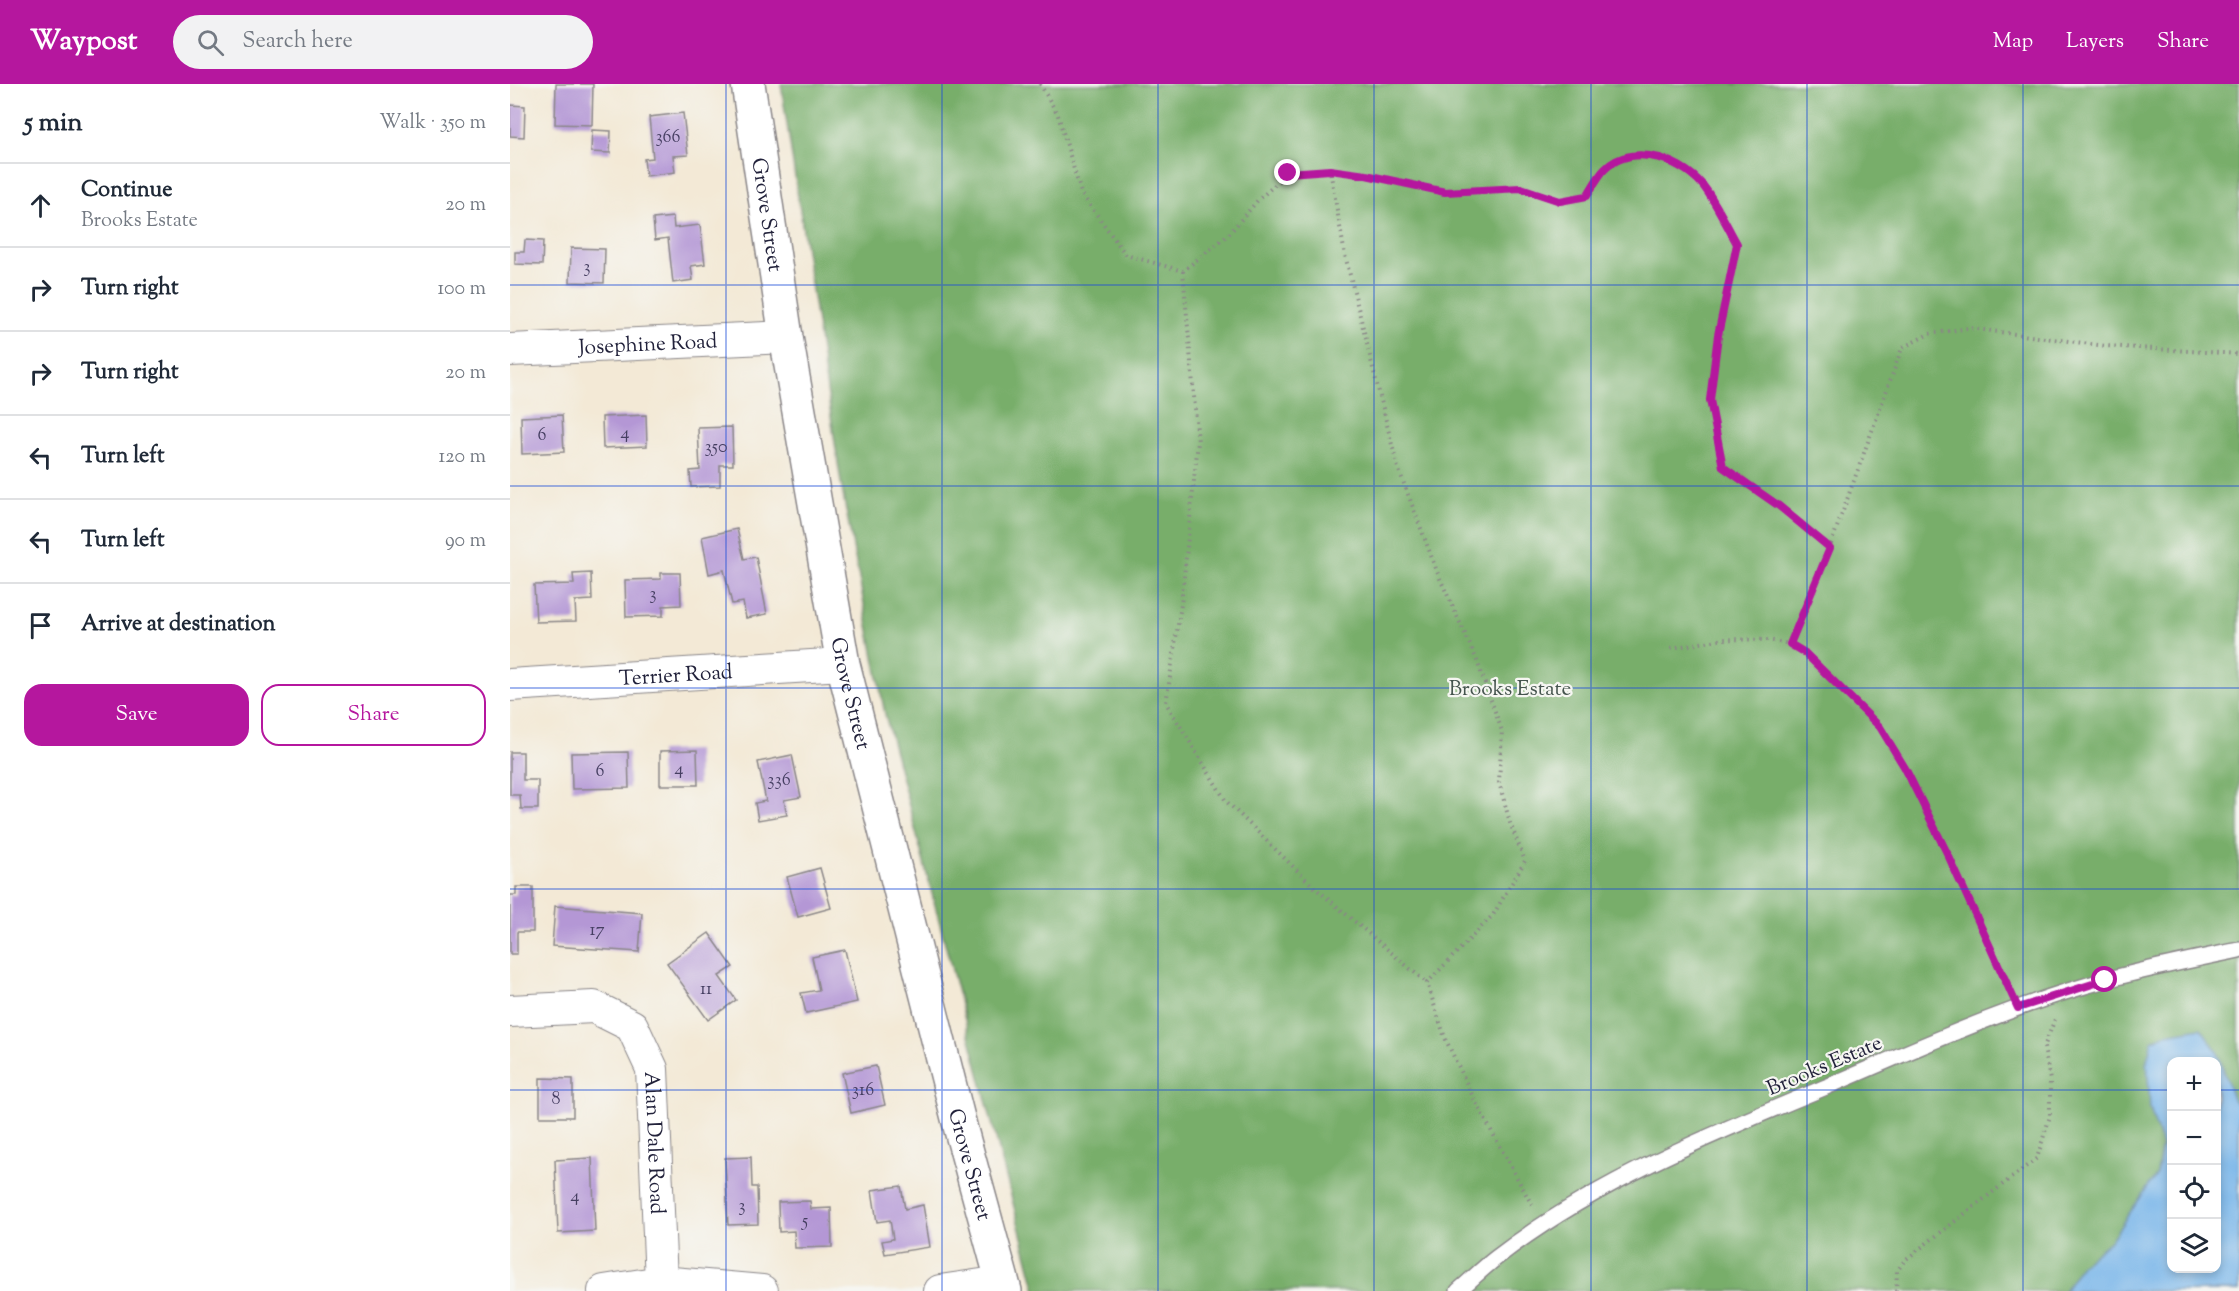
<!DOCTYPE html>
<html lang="en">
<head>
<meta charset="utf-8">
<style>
	:root { --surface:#fff; --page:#f2f2f3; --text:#1f2937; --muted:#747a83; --line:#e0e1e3; --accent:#b5179e }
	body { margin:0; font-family:"Sorts Mill Goudy",serif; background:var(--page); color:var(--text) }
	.controls { position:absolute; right:18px; bottom:18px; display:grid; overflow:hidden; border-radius:12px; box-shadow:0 3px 9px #0003 }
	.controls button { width:54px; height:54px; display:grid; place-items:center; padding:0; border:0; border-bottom:2px solid var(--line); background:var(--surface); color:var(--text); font:30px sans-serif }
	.stop { position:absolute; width:18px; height:18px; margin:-14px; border:4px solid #b5179e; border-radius:50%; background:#fff }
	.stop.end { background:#b5179e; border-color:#fff; box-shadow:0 2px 6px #0008 }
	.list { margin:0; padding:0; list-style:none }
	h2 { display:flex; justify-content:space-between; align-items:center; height:78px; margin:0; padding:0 24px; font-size:26px }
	h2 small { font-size:20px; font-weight:400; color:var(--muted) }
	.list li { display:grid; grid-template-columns:39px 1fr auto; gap:18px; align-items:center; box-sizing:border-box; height:84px; padding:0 24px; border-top:2px solid var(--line) }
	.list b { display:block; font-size:22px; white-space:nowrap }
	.list p { margin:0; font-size:20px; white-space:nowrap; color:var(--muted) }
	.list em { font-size:20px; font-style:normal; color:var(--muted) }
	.actions { display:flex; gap:12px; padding:18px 24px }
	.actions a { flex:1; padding:14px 0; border:2px solid var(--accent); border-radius:18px; text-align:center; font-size:21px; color:var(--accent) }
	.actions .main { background:var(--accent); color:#fff }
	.icon { flex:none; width:33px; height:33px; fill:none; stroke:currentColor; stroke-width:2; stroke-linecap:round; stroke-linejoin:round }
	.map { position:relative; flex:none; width:1729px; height:1207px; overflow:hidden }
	header { display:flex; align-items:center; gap:36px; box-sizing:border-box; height:84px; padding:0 30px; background:var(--accent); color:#fff }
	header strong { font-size:28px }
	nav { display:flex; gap:33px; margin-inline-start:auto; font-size:21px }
	.search { width:420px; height:54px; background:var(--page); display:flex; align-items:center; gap:15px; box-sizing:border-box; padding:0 21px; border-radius:33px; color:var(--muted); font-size:22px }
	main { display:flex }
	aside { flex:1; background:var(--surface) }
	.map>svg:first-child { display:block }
	.forest { fill:#78ae6a; stroke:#4d6852; stroke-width:1.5; fill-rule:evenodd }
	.water { fill:#76b4e9; stroke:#4c6b92; stroke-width:1.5; fill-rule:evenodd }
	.building { fill:#b497d5 }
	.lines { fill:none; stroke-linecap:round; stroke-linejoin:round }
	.service-casing { stroke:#8a8688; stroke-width:18 }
	.minor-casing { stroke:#8a8688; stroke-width:34 }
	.tertiary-casing { stroke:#8a8688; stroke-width:36 }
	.path { stroke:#8a8688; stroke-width:4; stroke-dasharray:1.5 4.5; stroke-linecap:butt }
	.service { stroke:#fff; stroke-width:15 }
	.minor { stroke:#fff; stroke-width:32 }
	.tertiary { stroke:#fff; stroke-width:33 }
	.route { stroke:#b5179e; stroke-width:8 }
	.grid { fill:none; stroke:#1d4ed8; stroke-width:1.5; stroke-opacity:0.55 }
	.labels { text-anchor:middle; stroke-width:4.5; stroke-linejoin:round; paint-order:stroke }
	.number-label { font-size:18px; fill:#463f62 }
	.street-label { font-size:21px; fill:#22223b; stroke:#f6f6f2 }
	.park-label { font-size:21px; fill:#45544e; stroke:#f6f6f2 }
</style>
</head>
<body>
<header>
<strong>Waypost</strong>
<div class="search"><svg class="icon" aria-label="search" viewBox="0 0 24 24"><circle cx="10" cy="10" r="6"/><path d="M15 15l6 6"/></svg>Search here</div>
<nav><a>Map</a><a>Layers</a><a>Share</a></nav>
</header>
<main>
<aside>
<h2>5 min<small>Walk · 350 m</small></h2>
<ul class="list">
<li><svg class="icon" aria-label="ahead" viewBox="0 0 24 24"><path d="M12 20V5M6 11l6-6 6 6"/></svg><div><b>Continue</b><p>Brooks Estate</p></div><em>20 m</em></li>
<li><svg class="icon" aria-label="right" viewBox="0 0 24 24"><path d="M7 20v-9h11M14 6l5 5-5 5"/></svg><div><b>Turn right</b></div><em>100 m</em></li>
<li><svg class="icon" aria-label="right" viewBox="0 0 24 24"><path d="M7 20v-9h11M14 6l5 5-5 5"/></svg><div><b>Turn right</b></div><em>20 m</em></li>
<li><svg class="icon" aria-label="left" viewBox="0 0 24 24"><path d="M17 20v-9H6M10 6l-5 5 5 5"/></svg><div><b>Turn left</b></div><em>120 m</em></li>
<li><svg class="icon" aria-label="left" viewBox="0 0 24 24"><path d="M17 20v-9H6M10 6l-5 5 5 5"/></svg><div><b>Turn left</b></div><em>90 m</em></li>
<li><svg class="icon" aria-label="arrive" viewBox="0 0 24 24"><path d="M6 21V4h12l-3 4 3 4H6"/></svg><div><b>Arrive at destination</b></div></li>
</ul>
<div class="actions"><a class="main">Save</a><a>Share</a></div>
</aside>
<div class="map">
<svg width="1729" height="1207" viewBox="0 0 1729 1207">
	<rect width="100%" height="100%" fill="#f6f6f2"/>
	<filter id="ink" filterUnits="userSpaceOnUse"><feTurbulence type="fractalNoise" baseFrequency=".0167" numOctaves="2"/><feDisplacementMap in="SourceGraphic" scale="12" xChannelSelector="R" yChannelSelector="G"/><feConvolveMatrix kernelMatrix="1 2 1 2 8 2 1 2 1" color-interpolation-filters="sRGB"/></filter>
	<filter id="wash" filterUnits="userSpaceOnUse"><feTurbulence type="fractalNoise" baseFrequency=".008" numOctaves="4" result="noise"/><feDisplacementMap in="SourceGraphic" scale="24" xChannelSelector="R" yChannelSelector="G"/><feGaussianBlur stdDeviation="1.35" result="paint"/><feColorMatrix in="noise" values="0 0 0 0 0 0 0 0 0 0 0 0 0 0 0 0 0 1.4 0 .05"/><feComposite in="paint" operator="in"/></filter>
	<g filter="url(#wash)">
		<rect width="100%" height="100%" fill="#f3e9d6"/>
		<path class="forest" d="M271 0H1729V1207H526L375 630 332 405ZM1662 978H1706V1184H1662Z"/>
		<path class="water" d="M1691 944 1707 967 1724 1017 1729 1021V1207H1554L1571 1181 1600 1157 1647 1090 1652 1062 1640 1024 1637 976 1642 957 1656 950ZM1662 978H1706V1184H1662Z"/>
		<g id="blocks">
			<g class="building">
				<path d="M46 0H83L82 41 45 40Z"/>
				<path d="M0 21 15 22 14 53 0 52Z"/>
				<path d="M173 29 178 71 163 72 165 88 136 92 134 75 143 74 139 33Z"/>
				<path d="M82 46 101 47 100 69 81 68Z"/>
				<path d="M163 133 164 144 190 141 195 180 181 182 183 196 163 199 158 154 145 156 143 135Z"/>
				<path d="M15 156 33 157 32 181 5 180V168H14Z"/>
				<path d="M61 164 95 165 94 199 60 198Z"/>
				<path d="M52 331 54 368 12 370 11 333Z"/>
				<path d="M136 331 137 362 93 364 92 333Z"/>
				<path d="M222 343 223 381H210V402L181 403 180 387 190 386 188 344Z"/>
				<path d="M227 445 234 475 246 473 257 530 236 534 233 518 222 520 214 486 199 490 192 453Z"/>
				<path d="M81 489 82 516 65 517 66 537 26 538 24 501 64 500 63 490Z"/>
				<path d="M151 489H170L171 521 153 522V532L116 533 115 496 151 495Z"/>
				<path d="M187 666 188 701H150V667Z"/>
				<path d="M0 668H13V696H28V725H11L10 711H0Z"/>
				<path d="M118 668 119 704 62 705 61 669Z"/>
				<path d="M282 671 291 713 274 716 277 731 248 736 245 719 256 717 248 678Z"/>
				<path d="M310 784 321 824 288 833 277 793Z"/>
				<path d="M6 803H23V848H7V870H0V811H6Z"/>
				<path d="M45 822 132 829 129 868 42 862Z"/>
				<path d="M199 849 223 883 209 892 226 916 198 936 157 879Z"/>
				<path d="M335 866 347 918 296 929 291 909 309 906 302 873Z"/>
				<path d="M366 982 375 1021 341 1029 332 989Z"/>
				<path d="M30 994 63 995V1033H30Z"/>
				<path d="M241 1073 242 1103H247L248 1140 218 1141 215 1074Z"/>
				<path d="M82 1074 85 1147 48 1149 45 1076Z"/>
				<path d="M391 1102 395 1125 413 1121 420 1163 375 1170 372 1157 383 1155 380 1136 367 1138 362 1106Z"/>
				<path d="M300 1117 301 1125 321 1124 322 1163 285 1164 284 1147 269 1148 268 1118Z"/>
			</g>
		</g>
	</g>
	<g filter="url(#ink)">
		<use href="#blocks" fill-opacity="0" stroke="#8a8688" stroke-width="1.5"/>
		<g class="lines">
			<g class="service-casing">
				<path id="service" d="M948 1207C961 1196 973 1184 986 1174 1084 1098 1202 1050 1316 1003 1408 964 1499 922 1596 896 1640 884 1685 875 1729 866"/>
			</g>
			<g class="minor-casing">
				<g id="minor">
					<path id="s1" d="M0 266 276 253"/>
					<path id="s2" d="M0 601 333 580"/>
					<path id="s3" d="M0 927 84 923 122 942 142 985 151 1198"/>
					<path d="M94 1207 151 1198 252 1207"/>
					<path d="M430 1207 492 1198"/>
				</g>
			</g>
			<g class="tertiary-casing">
				<g id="tertiary">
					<path id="s4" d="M238 0 276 253 333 580 451 1046 495 1207"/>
				</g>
			</g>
			<g class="path">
				<path d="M530 0 548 31 571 109 616 171 673 187 718 151 748 116 778 89 820 86"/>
				<path d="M673 187 688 358 671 521 656 619 716 717 804 803 917 899"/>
				<path d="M1280 560 1313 482 1392 264 1419 250 1459 244 1596 262 1729 270"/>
				<path d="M1161 564 1214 555 1258 556 1280 560 1295 569 1370 643 1395 684 1439 773 1499 905"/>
				<path d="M1022 1121 966 1019 935 954 917 899 983 831 1015 777 1000 739 989 698 992 647 966 574 928 490 887 381 835 171 820 86 856 91 935 108 1011 104 1050 117 1077 112C1082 104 1088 92 1095 85 1124 56 1177 77 1197 107 1208 123 1217 142 1226 160L1208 251 1200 316 1213 383 1269 421 1320 464"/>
				<path d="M1386 1207 1387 1187 1395 1176 1527 1074 1540 1032V996L1534 963 1545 935"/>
			</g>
			<use href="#service" class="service"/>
			<use href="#minor" class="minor"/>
			<use href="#tertiary" class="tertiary"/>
		</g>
	</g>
	<g class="lines" filter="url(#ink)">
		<path class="route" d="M778 89 820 86 856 91 935 108 1011 104 1050 117 1077 112C1082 104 1088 92 1095 85 1124 56 1177 77 1197 107 1208 123 1217 142 1227 160L1208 251 1200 316 1213 383 1269 422 1320 464 1280 560 1295 569 1370 643 1395 684 1439 773 1508 924 1595 896"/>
	</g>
	<path class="grid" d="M216 0V1207M432 0V1207M648 0V1207M864 0V1207M1081 0V1207M1297 0V1207M1513 0V1207M0 201H1729M0 402H1729M0 604H1729M0 805H1729M0 1006H1662M1706 1006H1729"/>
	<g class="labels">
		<g class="number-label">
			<text x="158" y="58">366</text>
			<text x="77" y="188">3</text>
			<text x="115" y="354">4</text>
			<text x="32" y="356">6</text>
			<text x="206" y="368">350</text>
			<text x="143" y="515">3</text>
			<text x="169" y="690">4</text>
			<text x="90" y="692">6</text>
			<text x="269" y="701">336</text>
			<text x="87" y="851">17</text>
			<text x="196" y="910">11</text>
			<text x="353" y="1011">316</text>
			<text x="46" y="1020">8</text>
			<text x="65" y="1117">4</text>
			<text x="232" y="1127">3</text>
			<text x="295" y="1142">5</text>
		</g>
		<g class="street-label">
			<text dy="7" stroke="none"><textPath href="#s4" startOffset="132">Grove Street</textPath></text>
			<text dy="7" stroke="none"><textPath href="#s1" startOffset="138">Josephine Road</textPath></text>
			<text dy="7" stroke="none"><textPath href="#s2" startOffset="166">Terrier Road</textPath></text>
			<text dy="7" stroke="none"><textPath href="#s4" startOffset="618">Grove Street</textPath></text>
			<text transform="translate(1314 981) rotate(-23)" y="7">Brooks Estate</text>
			<text dy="7" stroke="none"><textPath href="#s3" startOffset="248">Alan Dale Road</textPath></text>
			<text dy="7" stroke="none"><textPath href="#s4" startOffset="1104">Grove Street</textPath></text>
		</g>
		<g class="park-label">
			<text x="1000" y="611">Brooks Estate</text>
		</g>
	</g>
</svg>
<div class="controls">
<button>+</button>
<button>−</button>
<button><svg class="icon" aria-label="locate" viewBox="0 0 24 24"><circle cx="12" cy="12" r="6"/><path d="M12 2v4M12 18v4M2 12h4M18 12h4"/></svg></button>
<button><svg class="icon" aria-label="layers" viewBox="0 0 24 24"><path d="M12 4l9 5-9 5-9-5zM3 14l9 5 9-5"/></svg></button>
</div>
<div class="stop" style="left:1595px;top:896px"></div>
<div class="stop end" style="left:778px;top:89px"></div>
</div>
</main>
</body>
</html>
